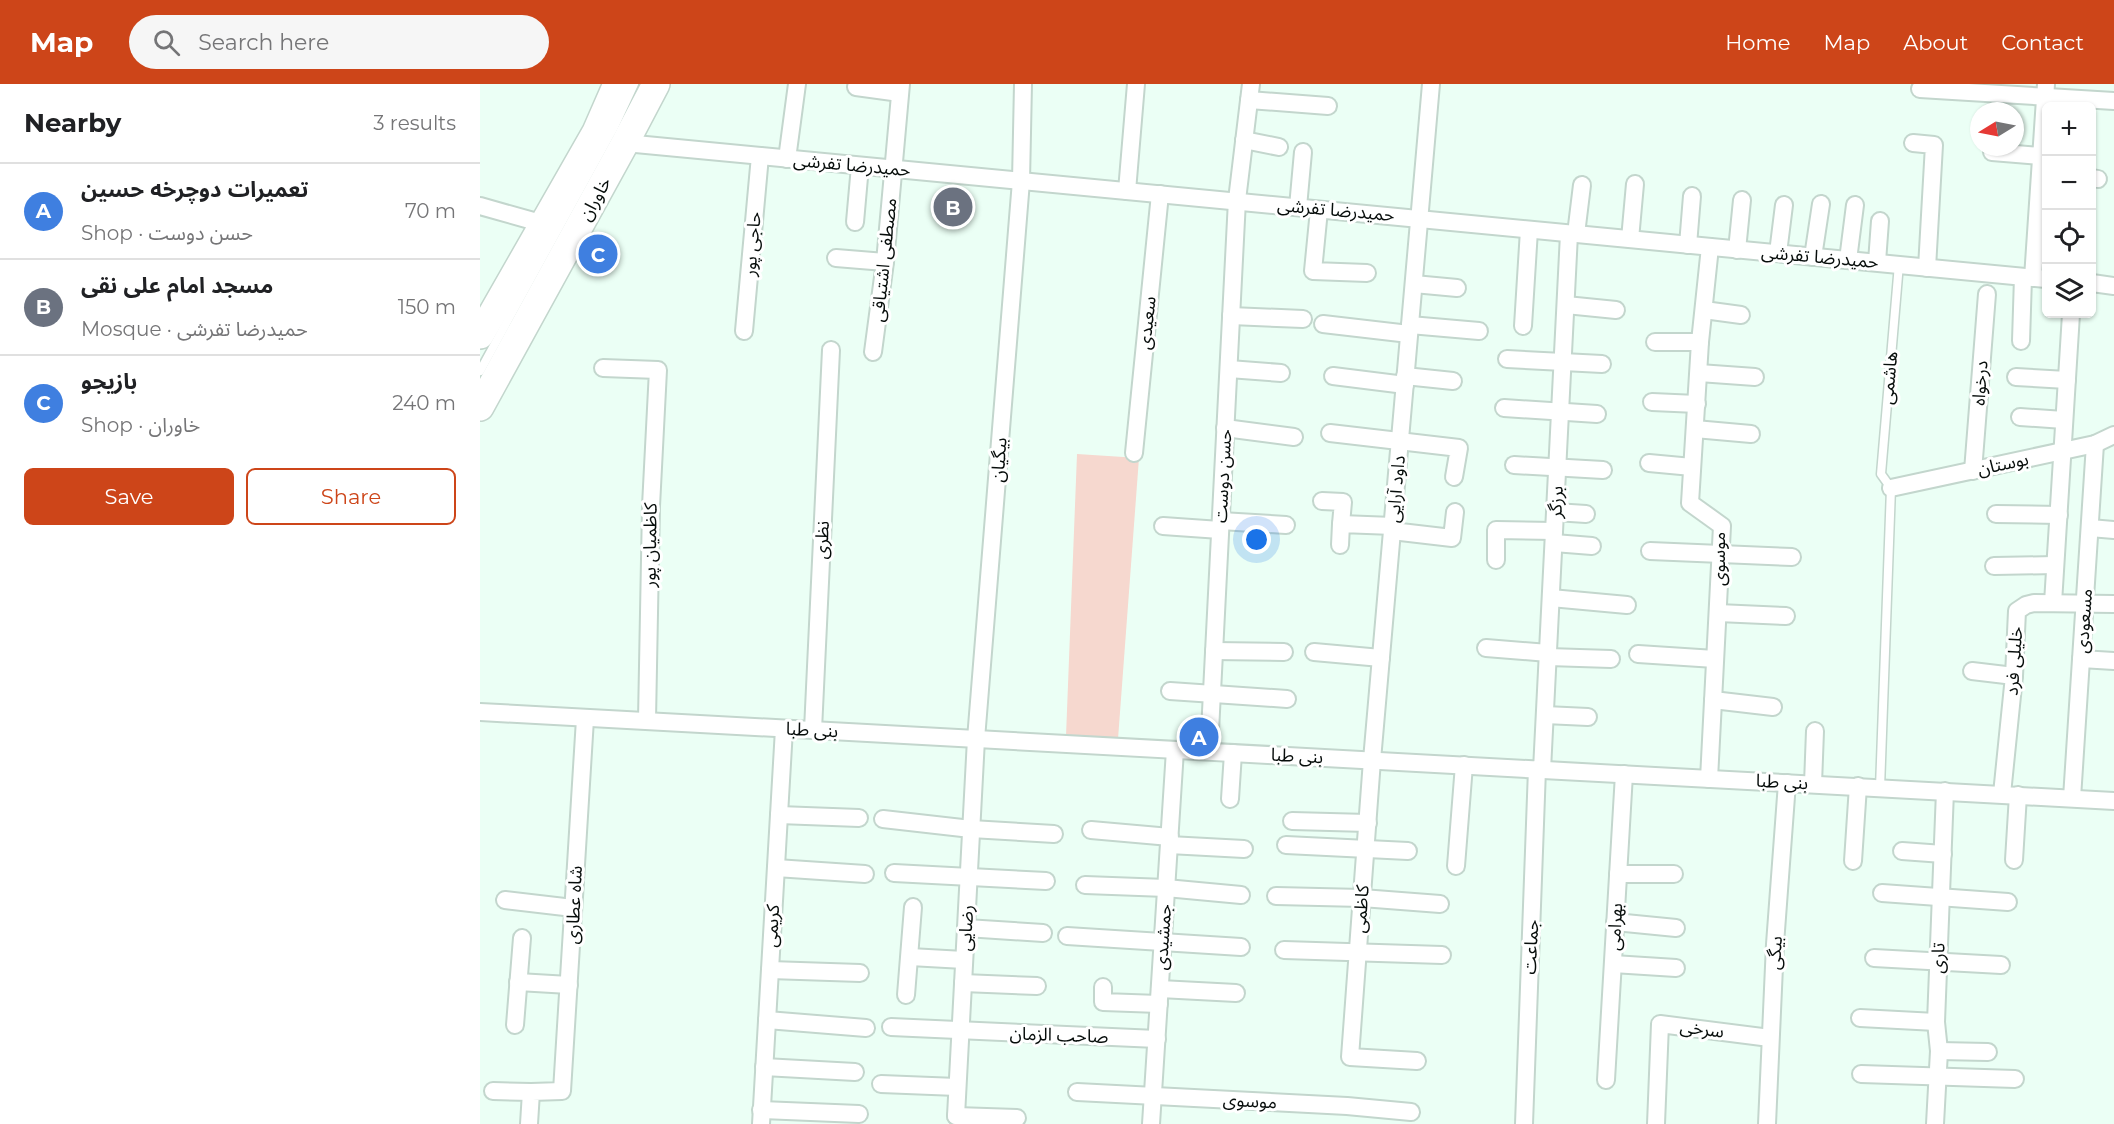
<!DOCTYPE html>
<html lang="en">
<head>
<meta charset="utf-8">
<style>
	:root { --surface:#fff; --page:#f6f6f6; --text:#202124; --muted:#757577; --line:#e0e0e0; --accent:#cd4519 }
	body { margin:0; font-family:Montserrat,"Noto Sans Arabic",sans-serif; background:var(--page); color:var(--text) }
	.controls { position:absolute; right:18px; top:18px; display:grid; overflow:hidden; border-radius:9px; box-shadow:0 2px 4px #0004 }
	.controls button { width:54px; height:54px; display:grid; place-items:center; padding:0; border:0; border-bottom:2px solid var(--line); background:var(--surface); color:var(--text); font:30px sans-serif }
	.compass { position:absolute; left:1490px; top:18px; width:54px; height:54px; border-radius:50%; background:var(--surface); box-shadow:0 2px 4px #0004; rotate:260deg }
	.you { position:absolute; left:777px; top:456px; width:21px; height:21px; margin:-15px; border:4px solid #fff; border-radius:50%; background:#1a73e8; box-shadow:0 0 0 9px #1a73e833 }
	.badge { display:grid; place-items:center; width:39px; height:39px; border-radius:50%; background:var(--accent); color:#fff; font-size:20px; font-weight:700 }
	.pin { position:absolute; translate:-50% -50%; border:3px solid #fff; box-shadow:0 2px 6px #0006 }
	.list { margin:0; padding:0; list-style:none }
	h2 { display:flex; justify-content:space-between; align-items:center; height:78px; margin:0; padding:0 24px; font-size:26px }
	h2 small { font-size:20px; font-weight:400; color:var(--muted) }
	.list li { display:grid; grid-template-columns:39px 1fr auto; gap:18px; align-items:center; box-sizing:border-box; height:96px; padding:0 24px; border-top:2px solid var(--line) }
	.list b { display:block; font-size:22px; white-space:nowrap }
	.list p { margin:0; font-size:20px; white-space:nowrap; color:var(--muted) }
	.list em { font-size:20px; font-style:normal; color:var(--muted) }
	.actions { display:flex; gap:12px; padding:18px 24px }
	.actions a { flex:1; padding:14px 0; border:2px solid var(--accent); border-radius:9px; text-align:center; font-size:21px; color:var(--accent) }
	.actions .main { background:var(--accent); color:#fff }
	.icon { flex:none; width:33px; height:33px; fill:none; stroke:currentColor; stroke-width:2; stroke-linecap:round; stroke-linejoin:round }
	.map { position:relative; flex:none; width:1634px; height:1040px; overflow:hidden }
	header { display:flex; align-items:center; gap:36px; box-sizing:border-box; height:84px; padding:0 30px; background:var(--accent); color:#fff }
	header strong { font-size:28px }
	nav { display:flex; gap:33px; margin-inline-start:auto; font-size:21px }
	.search { width:420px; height:54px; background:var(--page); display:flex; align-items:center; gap:15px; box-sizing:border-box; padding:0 21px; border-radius:33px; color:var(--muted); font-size:22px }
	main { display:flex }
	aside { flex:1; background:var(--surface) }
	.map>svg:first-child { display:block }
	.green { fill:#f6d8cf }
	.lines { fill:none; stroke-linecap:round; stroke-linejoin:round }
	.service-casing { stroke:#c3d6cd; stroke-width:11 }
	.minor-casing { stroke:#c3d6cd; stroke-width:20 }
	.primary-casing { stroke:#c3d6cd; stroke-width:30 }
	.service { stroke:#fff; stroke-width:8 }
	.minor { stroke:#fff; stroke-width:16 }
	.primary { stroke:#fff; stroke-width:27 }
	.labels { text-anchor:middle; stroke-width:6; stroke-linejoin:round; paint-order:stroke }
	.street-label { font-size:18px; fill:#070d0b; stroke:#fff }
</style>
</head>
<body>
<header>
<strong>Map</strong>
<div class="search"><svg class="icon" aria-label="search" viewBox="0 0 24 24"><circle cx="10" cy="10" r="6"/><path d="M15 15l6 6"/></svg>Search here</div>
<nav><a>Home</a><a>Map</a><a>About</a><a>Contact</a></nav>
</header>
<main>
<aside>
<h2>Nearby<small>3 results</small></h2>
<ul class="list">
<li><span class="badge" style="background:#3f7fe0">A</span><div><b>تعمیرات دوچرخه حسین</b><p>Shop · حسن دوست</p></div><em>70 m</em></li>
<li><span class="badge" style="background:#6b7280">B</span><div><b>مسجد امام علی نقی</b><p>Mosque · حمیدرضا تفرشی</p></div><em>150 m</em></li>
<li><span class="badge" style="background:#3f7fe0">C</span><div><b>بازیجو</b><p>Shop · خاوران</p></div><em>240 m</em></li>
</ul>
<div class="actions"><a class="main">Save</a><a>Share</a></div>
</aside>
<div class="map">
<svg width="1634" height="1040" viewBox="0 0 1634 1040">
	<rect width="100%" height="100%" fill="#ebfff5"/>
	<path class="green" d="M597 370 659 374 638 655 586 652Z"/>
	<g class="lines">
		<g class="service-casing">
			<g id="service">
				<path d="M0 287 134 43 154 0"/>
				<path d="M1400 704 1411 404 1401 390 1419 180"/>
			</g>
		</g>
		<g class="minor-casing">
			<g id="minor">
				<path d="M376 3 420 9"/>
				<path d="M1440 5 1634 17"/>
				<path d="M769 16 848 22"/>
				<path d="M764 56 799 63"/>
				<path d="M145 59 1566 195"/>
				<path d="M1433 59 1454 61 1447 184"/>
				<path d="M1512 68 1561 72"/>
				<path d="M307 75 317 0"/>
				<path d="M1612 94 1618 95"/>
				<path d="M647 107 656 0"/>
				<path d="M0 122 64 140"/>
				<path d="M818 123 823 68"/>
				<path d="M839 126 833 187 887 189"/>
				<path d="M375 138 380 82"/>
				<path d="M1096 150 1102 101"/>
				<path d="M1150 155 1155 100"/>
				<path d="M1208 161 1212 112"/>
				<path d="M1257 166 1262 116"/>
				<path d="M1298 169 1304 121"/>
				<path d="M1333 173 1341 120"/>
				<path d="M356 174 405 178"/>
				<path d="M1368 176 1375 121"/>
				<path d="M1397 178 1400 137"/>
				<path d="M1553 194 1566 0"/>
				<path d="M1612 199 1634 202"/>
				<path d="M934 200 977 204"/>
				<path d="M1086 221 1136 226"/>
				<path d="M1224 226 1261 231"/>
				<path d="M751 232 823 235"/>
				<path d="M843 240 929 250"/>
				<path d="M930 241 999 247"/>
				<path d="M1043 242 1049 146"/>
				<path d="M264 247 280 72"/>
				<path d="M1541 257 1543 193"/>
				<path d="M1175 258H1220"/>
				<path d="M393 268 405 178 421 0"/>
				<path d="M1027 275 1122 280"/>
				<path d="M123 284 178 286 171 422 167 636"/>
				<path d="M749 285 801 289"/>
				<path d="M1219 289 1275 293"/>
				<path d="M853 292 925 301"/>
				<path d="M925 292 973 297"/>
				<path d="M1536 293 1587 296"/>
				<path d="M1172 318 1217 320"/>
				<path d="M1024 324 1117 330"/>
				<path d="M1540 333 1584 336"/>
				<path d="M745 344 814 353"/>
				<path d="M1215 345 1271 350"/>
				<path d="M850 349 979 364 974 393"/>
				<path d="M654 369 680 110"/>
				<path d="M1169 379 1212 383"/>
				<path d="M1034 381 1123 386"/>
				<path d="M1493 387 1507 210"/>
				<path d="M1411 404 1615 360 1634 351"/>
				<path d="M842 417 863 418 861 440"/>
				<path d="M1075 428 1106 430"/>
				<path d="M1516 430 1579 431"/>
				<path d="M741 437 806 441"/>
				<path d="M683 442 740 446"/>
				<path d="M1610 444 1634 446"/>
				<path d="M912 447 972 454 975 428"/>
				<path d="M1074 459 1112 462"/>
				<path d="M860 461 861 440 913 442"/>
				<path d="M1170 467 1312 473"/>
				<path d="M1016 476V446L1074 447"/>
				<path d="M1514 482 1575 481"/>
				<path d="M1071 514 1147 521"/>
				<path d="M1573 519 1591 230"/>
				<path d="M1238 529 1306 532"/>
				<path d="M1006 564 1068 569"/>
				<path d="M734 567 804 568"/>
				<path d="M834 568 901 574"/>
				<path d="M1158 570 1235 575"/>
				<path d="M1068 573 1131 575"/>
				<path d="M1601 575 1634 577"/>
				<path d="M1492 587 1534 592"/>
				<path d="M690 607 807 615"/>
				<path d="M1233 616 1293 623"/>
				<path d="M0 628 1634 717"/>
				<path d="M1065 631 1108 633"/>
				<path d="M333 646 351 266"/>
				<path d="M729 667 757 116 771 0"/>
				<path d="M1062 686 1089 150"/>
				<path d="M1229 695 1242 442 1210 419 1220 258 1230 163"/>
				<path d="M1333 700 1335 647"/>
				<path d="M1522 710 1534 592 1537 527 1546 521 1554 519 1634 520"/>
				<path d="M1592 714 1615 360"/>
				<path d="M750 715 753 669"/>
				<path d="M299 731 379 734"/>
				<path d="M403 735 491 745 574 750"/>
				<path d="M812 737 888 739"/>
				<path d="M611 746 690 753"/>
				<path d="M689 761 764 765"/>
				<path d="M806 761 928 767"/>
				<path d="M1422 767 1463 770"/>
				<path d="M1534 776 1538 711"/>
				<path d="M1373 777 1378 702"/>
				<path d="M976 782 984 681"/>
				<path d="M296 784 385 790"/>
				<path d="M414 789 566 797"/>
				<path d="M1138 790H1194"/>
				<path d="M605 801 686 804 761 811"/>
				<path d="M1402 809 1528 818"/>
				<path d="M796 812 882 814 960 820"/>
				<path d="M25 816 93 824"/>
				<path d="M1135 838 1196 844"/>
				<path d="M486 844 563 849"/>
				<path d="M587 852 761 863"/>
				<path d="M804 866 962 871"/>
				<path d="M430 873 484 876"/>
				<path d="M1394 874 1521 881"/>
				<path d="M1133 880 1196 884"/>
				<path d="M290 886 380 889"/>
				<path d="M38 898 89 901"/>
				<path d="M483 899 557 902"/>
				<path d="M623 903V918L679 920"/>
				<path d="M680 905 756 909"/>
				<path d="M426 911 433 823"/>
				<path d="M1380 934 1456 938"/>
				<path d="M287 936 386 944"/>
				<path d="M35 941 42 854"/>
				<path d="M411 943 677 955"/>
				<path d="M1459 967 1508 968"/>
				<path d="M937 977 870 973 892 676 951 0"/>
				<path d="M284 983 375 988"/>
				<path d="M1381 990 1535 995"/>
				<path d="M1126 996 1144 690"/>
				<path d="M401 1000 477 1003"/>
				<path d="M13 1007 51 1008"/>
				<path d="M597 1008 867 1022 931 1028"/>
				<path d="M281 1026 379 1030"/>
				<path d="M476 1032 496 655 541 97 543 0"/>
				<path d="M476 1032 537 1034"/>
				<path d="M49 1040 51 1008 82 1007 105 635"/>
				<path d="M281 1040 304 645"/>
				<path d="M671 1040 695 666"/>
				<path d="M1044 1040 1057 685"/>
				<path d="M1176 1040 1180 940 1290 954"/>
				<path d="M1287 1040 1295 860 1307 699"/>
				<path d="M1455 1040 1459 967 1456 938 1465 707"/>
			</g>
		</g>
		<g class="primary-casing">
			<g id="primary">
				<path d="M0 251 116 48 137 0"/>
				<path d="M0 323 145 59 176 0"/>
			</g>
		</g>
		<use href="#service" class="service"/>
		<use href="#minor" class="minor"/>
		<use href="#primary" class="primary"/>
	</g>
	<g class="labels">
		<g class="street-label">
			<text transform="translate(372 81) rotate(5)" y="6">حمیدرضا تفرشی</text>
			<text transform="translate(115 115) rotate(-61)" y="6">خاوران</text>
			<text transform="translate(856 126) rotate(5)" y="6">حمیدرضا تفرشی</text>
			<text transform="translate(272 160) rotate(-85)" y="6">حاجی پور</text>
			<text transform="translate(1340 173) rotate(5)" y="6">حمیدرضا تفرشی</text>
			<text transform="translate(404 176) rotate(-84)" y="6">مصطفی اشتیاقی</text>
			<text transform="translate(667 239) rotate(-84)" y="6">سعیدی</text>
			<text transform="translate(1409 294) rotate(-85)" y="6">هاشمی</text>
			<text transform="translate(1500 299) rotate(-86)" y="6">درخواه</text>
			<text transform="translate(519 376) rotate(-86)" y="6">بیگیان</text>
			<text transform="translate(1523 380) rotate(-12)" y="6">بوستان</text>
			<text transform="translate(743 392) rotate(-87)" y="6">حسن دوست</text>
			<text transform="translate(916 405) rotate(-85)" y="6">داود آرایی</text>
			<text transform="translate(1076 418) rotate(-87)" y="6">برزگر</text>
			<text transform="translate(342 456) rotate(-87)" y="6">نظری</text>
			<text transform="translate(170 461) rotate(-89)" y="6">کاظمیان پور</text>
			<text transform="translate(1239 475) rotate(-90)" y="6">موسوی</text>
			<text transform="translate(1604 537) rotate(-86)" y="6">مسعودی</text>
			<text transform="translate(1534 577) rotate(-86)" y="6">خلیلی فرد</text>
			<text transform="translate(332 646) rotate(3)" y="6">بنی طبا</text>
			<text transform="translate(817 672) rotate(3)" y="6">بنی طبا</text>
			<text transform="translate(1302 698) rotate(3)" y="6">بنی طبا</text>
			<text transform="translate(94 821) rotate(-87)" y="6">شاه عطاری</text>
			<text transform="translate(881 825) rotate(-86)" y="6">کاظمی</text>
			<text transform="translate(292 842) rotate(-87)" y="6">کریمی</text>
			<text transform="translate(1135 843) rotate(-87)" y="6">بهرامی</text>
			<text transform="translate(486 844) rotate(-87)" y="6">رضایی</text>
			<text transform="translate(683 853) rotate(-86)" y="6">جمشیدی</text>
			<text transform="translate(1051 863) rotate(-87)" y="6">جماعت</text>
			<text transform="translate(1295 869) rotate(-87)" y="6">بیگی</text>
			<text transform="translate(1458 874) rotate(-88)" y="6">تاری</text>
			<text transform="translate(1222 945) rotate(7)" y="6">سرخی</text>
			<text transform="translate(579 951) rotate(2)" y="6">صاحب الزمان</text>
			<text transform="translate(770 1017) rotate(3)" y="6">موسوی</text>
		</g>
	</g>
</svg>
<div class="controls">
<button>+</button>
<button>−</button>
<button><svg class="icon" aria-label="locate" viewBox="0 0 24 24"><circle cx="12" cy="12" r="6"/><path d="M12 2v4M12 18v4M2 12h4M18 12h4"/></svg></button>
<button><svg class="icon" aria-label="layers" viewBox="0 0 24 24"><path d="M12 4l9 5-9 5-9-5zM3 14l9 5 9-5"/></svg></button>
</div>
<svg class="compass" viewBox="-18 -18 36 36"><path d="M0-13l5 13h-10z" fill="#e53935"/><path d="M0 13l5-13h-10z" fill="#757577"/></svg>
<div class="you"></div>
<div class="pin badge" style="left:719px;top:653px;background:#3f7fe0">A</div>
<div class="pin badge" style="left:473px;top:123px;background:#6b7280">B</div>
<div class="pin badge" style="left:118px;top:170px;background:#3f7fe0">C</div>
</div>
</main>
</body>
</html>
